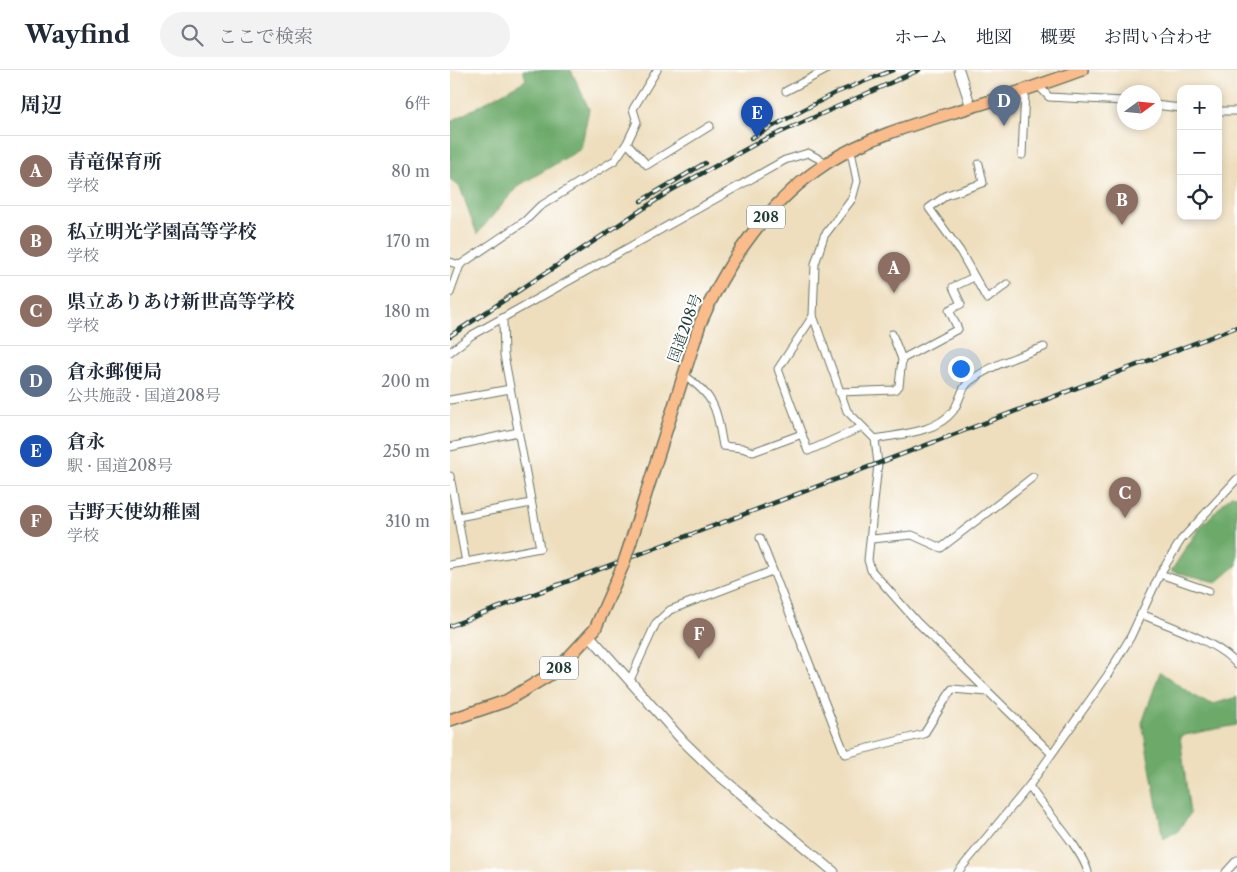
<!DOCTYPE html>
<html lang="ja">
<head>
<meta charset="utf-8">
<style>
	:root { --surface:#fff; --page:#f2f2f3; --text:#1f2937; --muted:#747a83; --line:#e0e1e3; --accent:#7c3aed }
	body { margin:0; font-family:"Libre Caslon Text","Noto Serif JP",serif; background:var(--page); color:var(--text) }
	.controls { position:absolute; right:15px; top:15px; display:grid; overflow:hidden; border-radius:10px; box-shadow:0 2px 8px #0003 }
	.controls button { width:45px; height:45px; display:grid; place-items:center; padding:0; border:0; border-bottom:1px solid var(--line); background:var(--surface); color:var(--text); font:25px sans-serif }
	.compass { position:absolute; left:667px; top:15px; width:45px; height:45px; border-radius:50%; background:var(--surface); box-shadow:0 2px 8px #0003; rotate:75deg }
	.you { position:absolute; left:510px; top:298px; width:18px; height:18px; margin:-12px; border:4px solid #fff; border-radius:50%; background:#1a73e8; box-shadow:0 0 0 8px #1a73e833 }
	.badge { display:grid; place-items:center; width:32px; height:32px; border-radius:50%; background:var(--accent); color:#fff; font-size:16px; font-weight:700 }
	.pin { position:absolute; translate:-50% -41px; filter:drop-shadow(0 1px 2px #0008) }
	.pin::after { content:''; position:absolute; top:26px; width:18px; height:15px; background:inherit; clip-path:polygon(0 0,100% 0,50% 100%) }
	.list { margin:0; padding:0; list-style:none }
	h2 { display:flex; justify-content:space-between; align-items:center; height:65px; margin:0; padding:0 20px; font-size:21px }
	h2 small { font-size:16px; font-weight:400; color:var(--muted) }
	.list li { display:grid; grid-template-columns:32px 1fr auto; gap:15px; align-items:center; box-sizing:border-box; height:70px; padding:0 20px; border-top:1px solid var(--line) }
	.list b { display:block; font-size:19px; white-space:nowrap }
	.list p { margin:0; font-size:16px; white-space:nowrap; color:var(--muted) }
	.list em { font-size:16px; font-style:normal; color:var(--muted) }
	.icon { flex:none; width:28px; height:28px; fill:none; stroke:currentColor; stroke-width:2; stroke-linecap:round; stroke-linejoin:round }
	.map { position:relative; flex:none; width:787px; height:802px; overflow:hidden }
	header { display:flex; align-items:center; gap:30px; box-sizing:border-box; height:70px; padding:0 25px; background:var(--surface); border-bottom:1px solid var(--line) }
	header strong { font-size:24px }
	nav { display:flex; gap:28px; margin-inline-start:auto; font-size:18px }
	.search { width:350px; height:45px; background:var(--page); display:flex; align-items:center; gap:12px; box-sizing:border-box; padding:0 18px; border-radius:28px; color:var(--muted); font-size:19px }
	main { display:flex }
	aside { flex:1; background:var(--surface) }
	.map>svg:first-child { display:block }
	.forest { fill:#6daa6b; stroke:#467450 }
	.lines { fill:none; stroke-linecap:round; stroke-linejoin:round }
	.minor-casing { stroke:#677564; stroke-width:9 }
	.tertiary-casing { stroke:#677564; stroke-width:11 }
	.trunk-casing { stroke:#677564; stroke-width:14 }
	.minor { stroke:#fff; stroke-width:7 }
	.tertiary { stroke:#fff; stroke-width:9 }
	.trunk { stroke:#fabc8b; stroke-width:11 }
	.rail-casing { stroke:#1f3d34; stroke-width:4.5 }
	.rail { stroke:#fff; stroke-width:2.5; stroke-dasharray:8; stroke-linecap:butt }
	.trunk-bridge-casing { stroke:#677564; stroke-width:14; stroke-linecap:butt }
	.trunk-bridge { stroke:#fabc8b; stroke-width:11 }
	.labels { text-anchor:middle; stroke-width:4; stroke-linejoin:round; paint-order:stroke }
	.shield { fill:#fff; stroke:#627771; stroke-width:1 }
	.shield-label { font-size:14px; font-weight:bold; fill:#1f3d34 }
	.street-label { font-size:15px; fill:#1f3d34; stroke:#fff }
</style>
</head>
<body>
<header>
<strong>Wayfind</strong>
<div class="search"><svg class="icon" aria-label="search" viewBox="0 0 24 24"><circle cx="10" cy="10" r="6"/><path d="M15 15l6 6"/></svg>ここで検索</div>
<nav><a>ホーム</a><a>地図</a><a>概要</a><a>お問い合わせ</a></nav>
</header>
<main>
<aside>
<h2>周辺<small>6件</small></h2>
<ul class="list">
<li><span class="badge" style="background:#8d6e63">A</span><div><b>青竜保育所</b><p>学校</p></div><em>80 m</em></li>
<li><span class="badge" style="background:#8d6e63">B</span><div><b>私立明光学園高等学校</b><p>学校</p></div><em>170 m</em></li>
<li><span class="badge" style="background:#8d6e63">C</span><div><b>県立ありあけ新世高等学校</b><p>学校</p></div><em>180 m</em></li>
<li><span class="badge" style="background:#5c6f8a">D</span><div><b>倉永郵便局</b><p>公共施設 · 国道208号</p></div><em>200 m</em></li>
<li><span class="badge" style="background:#1a4fb4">E</span><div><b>倉永</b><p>駅 · 国道208号</p></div><em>250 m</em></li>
<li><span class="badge" style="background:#8d6e63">F</span><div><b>吉野天使幼稚園</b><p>学校</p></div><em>310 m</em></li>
</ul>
</aside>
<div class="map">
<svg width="787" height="802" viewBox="0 0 787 802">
	<rect width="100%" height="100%" fill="#fff"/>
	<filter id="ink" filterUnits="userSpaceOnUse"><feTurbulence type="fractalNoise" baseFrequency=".02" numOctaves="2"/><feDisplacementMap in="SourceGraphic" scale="10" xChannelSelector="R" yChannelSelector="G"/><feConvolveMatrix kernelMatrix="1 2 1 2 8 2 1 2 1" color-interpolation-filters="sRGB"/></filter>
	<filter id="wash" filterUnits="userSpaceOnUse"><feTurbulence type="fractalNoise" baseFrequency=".0096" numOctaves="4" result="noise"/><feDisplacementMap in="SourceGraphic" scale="20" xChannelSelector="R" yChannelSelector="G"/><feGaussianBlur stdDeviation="1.12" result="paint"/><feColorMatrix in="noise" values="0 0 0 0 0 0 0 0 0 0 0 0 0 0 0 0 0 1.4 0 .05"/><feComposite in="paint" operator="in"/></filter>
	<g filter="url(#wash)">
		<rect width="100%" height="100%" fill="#eedebd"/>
		<g class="forest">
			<path d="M73 0H121L139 39 131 79 68 116 27 164 10 117 0 109V52L76 10Z"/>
			<path d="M781 425 787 426V495L767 512 721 501 748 460Z"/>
			<path d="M710 602 749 629 763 634 787 627V655L730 666 740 744 728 761 713 769 692 653Z"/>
		</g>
	</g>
	<g filter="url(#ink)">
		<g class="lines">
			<g class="minor-casing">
				<g id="minor">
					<path d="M588 15 599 27 674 31"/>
					<path d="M336 21 376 0"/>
					<path d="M704 35 731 38"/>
					<path d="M768 41H787"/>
					<path d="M177 73 197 95 260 56"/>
					<path d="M401 81 407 111 402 129 374 166 365 194 363 246 397 341 425 369 428 394 418 490 421 500 467 552 601 683"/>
					<path d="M572 85 575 20"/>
					<path d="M529 94 533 113 497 125 479 138 510 181 537 229 557 214"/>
					<path d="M0 192 10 195"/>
					<path d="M0 223 10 195 75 151 89 137 165 90 177 73 187 52 183 39 207 0"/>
					<path d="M363 246 328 299 358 381 412 357"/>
					<path d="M0 282 22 265 335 90 358 83 377 93"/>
					<path d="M452 289 508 259 499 240 511 234 503 217 524 207"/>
					<path d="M234 305C267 328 266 339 273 376L292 378 303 382 352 364"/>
					<path d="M389 322 444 320 449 316 452 289 442 264"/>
					<path d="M0 330 60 319"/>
					<path d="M425 369C450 364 486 363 503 341 510 332 511 317 520 311 541 295 569 286 594 277"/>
					<path d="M0 377 68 362"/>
					<path d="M0 406 16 492 90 478 54 285 53 250"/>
					<path d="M8 447 81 433"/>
					<path d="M310 468 395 684 474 664 502 619 538 622"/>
					<path d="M422 469 462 465 491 478 583 407"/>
					<path d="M0 495 16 492"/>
					<path d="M710 504 759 521"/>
					<path d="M691 544C717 555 771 573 787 595"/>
					<path d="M180 610 206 553 220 540 322 501"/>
					<path d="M579 716C594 739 632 779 638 802"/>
					<path d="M508 802 579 716 657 606 680 568 710 504 731 470 787 409"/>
					<path d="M776 802 787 790"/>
				</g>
			</g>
			<g class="tertiary-casing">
				<g id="tertiary">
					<path d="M509 0 521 37"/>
					<path d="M140 566 233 671 265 702 384 802"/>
				</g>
			</g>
			<g class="trunk-casing">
				<g id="trunk">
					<path d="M181 471 250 254C277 191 319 131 377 93 421 65 472 52 521 37 559 26 595 13 632 0"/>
					<path d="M0 650 56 631 106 601 145 559 173 495"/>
				</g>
			</g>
			<use href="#minor" class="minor"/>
			<use href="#tertiary" class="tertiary"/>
			<use href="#trunk" class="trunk"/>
			<g class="rail-casing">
				<g id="rail">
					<path d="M301 68 385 23 443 0"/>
					<path d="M191 131 255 93"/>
					<path d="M0 266 220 121 309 72 469 0"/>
					<path d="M0 556 787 257"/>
				</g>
			</g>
			<use href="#rail" class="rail"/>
			<g class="trunk-bridge-casing">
				<path id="trunk-bridge" d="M173 495 181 471"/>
			</g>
			<use href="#trunk-bridge" class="trunk-bridge"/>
		</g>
	</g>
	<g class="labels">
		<g class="shield">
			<rect x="297" y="135.5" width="38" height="23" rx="4"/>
			<rect x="90" y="586.5" width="38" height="23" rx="4"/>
		</g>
		<g class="shield-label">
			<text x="316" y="152">208</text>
			<text x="109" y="603">208</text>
		</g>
		<g class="street-label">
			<text transform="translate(235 258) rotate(-70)" y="5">国道208号</text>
		</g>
	</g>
</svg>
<div class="controls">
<button>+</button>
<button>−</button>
<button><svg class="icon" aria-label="locate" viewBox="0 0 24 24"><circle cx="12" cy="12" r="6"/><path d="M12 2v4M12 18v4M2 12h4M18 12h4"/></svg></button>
</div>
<svg class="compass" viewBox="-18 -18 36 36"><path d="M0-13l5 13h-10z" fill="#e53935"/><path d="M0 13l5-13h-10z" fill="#747a83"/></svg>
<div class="you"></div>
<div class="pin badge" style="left:444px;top:223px;background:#8d6e63">A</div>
<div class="pin badge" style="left:672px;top:155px;background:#8d6e63">B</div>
<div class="pin badge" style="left:675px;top:448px;background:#8d6e63">C</div>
<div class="pin badge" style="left:554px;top:56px;background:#5c6f8a">D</div>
<div class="pin badge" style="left:307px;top:68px;background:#1a4fb4">E</div>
<div class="pin badge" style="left:249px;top:589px;background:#8d6e63">F</div>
</div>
</main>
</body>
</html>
